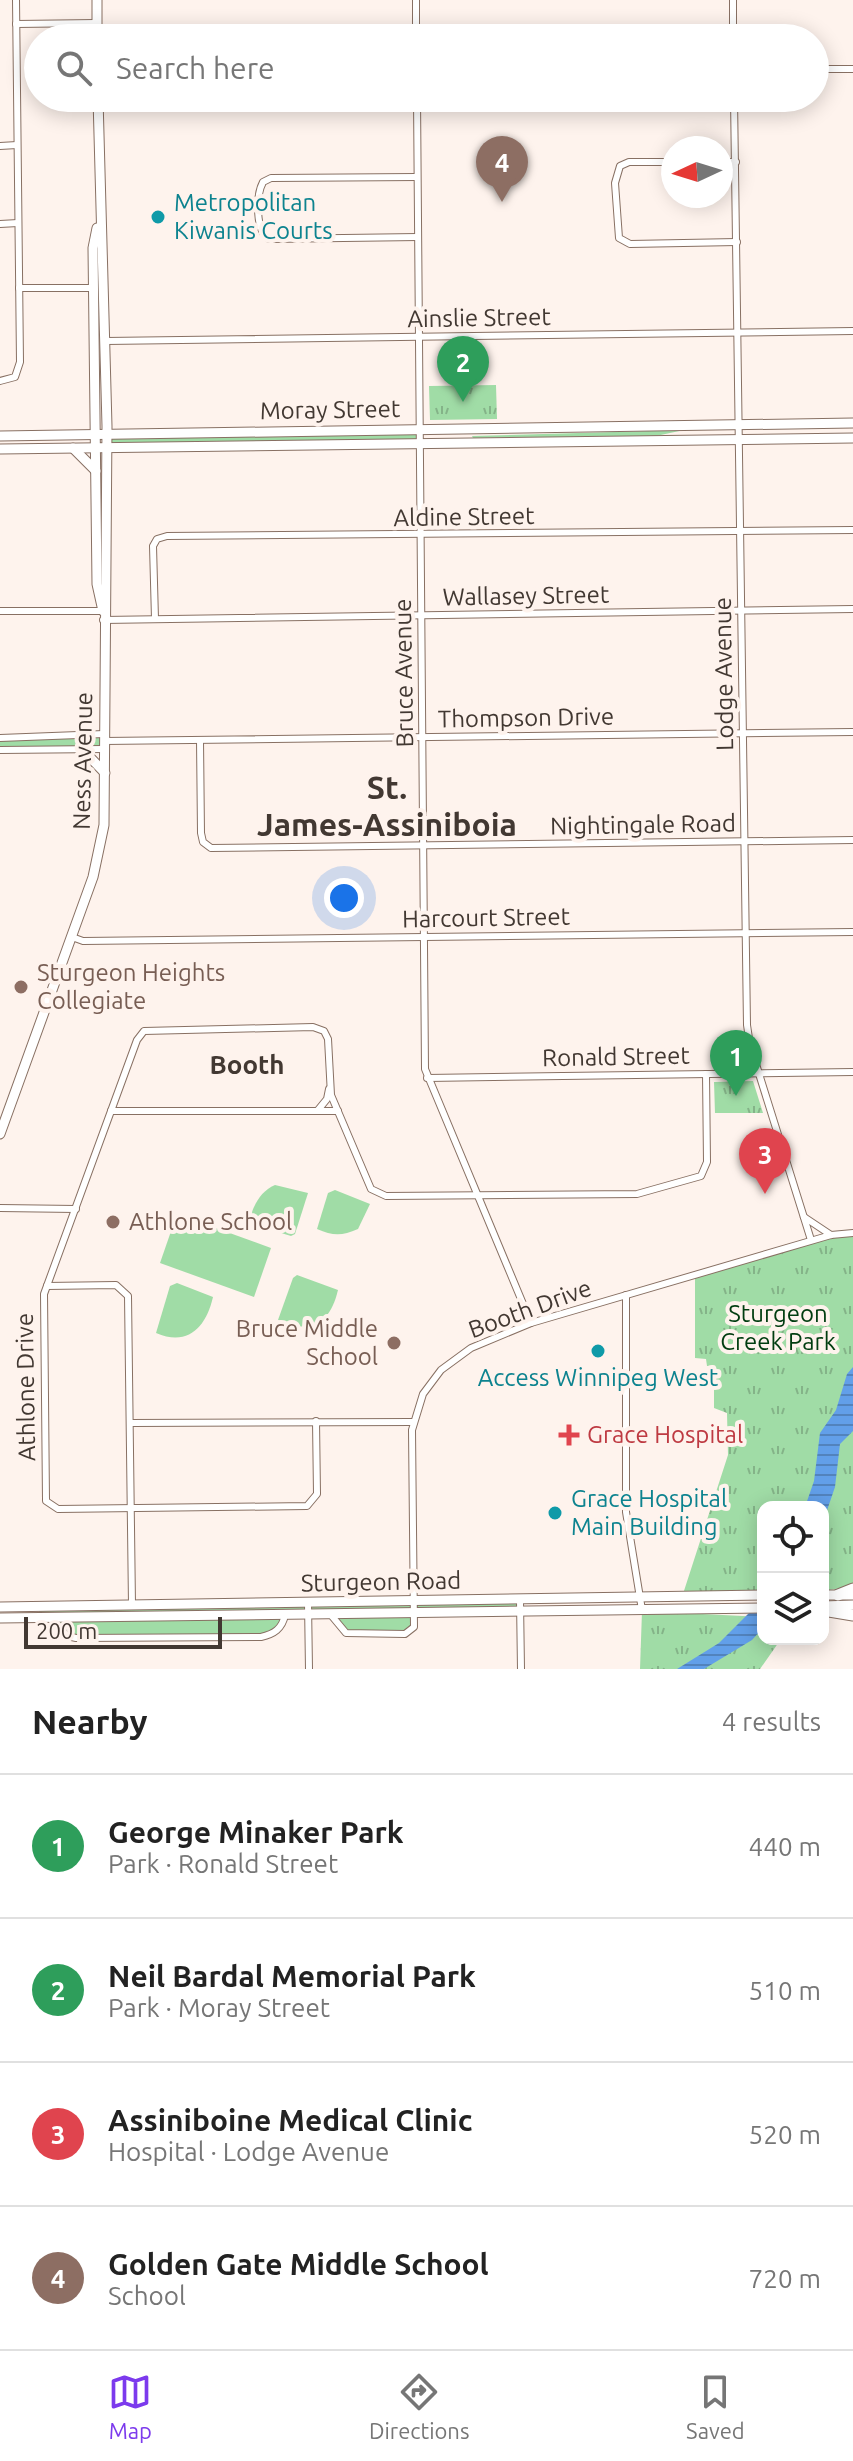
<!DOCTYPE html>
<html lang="en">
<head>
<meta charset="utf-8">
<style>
	:root { --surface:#fff; --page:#f2f2f2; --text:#222; --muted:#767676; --line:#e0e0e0; --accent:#7c3aed }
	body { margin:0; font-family:Ubuntu,sans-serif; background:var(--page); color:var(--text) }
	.controls { position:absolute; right:24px; bottom:24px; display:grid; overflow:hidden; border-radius:16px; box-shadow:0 4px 20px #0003 }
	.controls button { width:72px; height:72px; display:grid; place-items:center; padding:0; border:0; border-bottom:2px solid var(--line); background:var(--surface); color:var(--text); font:40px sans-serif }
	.compass { position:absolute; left:661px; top:136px; width:72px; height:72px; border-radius:50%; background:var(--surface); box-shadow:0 4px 20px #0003; rotate:266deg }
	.scale { position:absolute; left:24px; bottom:20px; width:198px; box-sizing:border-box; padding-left:8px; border:4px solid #423832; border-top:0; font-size:22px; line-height:28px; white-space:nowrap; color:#423832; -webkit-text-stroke:6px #fef3ed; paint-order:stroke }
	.you { position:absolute; left:344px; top:898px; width:28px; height:28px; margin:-20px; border:6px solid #fff; border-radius:50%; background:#1a73e8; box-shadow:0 0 0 12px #1a73e833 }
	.badge { display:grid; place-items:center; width:52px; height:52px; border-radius:50%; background:var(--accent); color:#fff; font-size:26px; font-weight:700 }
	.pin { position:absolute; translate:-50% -66px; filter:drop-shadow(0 2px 4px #0008) }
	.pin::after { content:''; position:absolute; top:42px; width:28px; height:24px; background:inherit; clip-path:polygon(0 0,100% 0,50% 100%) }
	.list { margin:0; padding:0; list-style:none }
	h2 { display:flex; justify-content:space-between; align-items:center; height:104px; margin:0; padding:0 32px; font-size:34px }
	h2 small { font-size:26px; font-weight:400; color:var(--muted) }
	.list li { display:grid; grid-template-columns:52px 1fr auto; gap:24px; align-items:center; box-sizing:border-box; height:144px; padding:0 32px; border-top:2px solid var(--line) }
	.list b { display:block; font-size:30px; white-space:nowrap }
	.list p { margin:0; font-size:26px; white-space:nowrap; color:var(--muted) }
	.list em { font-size:26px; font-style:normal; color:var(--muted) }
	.icon { flex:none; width:44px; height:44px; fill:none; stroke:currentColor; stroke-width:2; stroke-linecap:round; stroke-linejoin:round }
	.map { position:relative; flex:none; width:853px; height:1669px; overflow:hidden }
	.search { position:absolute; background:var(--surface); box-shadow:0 4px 20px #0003; left:24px; right:24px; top:24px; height:88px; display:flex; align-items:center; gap:20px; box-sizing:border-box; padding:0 28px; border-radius:44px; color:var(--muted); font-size:30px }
	.sheet { height:680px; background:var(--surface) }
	nav { display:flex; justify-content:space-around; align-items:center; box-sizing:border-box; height:112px; border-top:2px solid var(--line); background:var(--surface); font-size:22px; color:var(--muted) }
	nav a { display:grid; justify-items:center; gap:4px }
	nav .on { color:var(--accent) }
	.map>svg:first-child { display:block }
	.grass { fill:#a0dca6 }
	.park { fill:url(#park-tufts) }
	.water { fill:url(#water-rules) }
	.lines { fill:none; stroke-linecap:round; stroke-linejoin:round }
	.street-casing { stroke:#887063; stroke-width:8 }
	.secondary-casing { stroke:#887063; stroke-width:11 }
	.highway-casing { stroke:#887063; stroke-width:13 }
	.street { stroke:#fff; stroke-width:6 }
	.secondary { stroke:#fff; stroke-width:9 }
	.highway { stroke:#fff; stroke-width:11 }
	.culture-dot { fill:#0f9aa8; stroke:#fef3ed; stroke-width:3 }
	.education-dot { fill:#8d6e63; stroke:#fef3ed; stroke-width:3 }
	.health-dot { fill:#e0444e; stroke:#fef3ed; stroke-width:3 }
	.labels { text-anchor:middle; stroke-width:8; stroke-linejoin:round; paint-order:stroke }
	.culture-label { font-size:24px; fill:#0d838f; stroke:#fef3ed; text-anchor:start }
	.street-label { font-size:24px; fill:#423832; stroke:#fef3ed }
	.education-label { font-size:24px; fill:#785e54; stroke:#fef3ed; text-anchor:start }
	.park-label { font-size:24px; fill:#003d10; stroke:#fef3ed }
	.health-label { font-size:24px; fill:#be3a42; stroke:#fef3ed; text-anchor:start }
	.neighbourhood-label { font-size:26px; font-weight:bold; fill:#423832; stroke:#fef3ed }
	.district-label { font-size:32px; font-weight:bold; fill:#423832; stroke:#fef3ed }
</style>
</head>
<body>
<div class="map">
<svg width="853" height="1669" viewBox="0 0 853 1669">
	<defs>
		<pattern id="park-tufts" width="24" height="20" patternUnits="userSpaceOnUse" patternTransform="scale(2)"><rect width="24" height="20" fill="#a0dca6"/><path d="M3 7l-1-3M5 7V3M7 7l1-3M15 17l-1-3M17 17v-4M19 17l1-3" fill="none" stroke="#84b388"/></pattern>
		<pattern id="water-rules" width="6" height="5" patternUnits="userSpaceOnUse" patternTransform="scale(2)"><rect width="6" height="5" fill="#629fe9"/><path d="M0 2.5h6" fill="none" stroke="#5283bd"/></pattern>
	</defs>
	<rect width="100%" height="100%" fill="#fef3ed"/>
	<g class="grass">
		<path d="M420 429V444L107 448V434Z"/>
		<path d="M684 430 656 436 473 438 472 436Z"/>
		<path d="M104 734V749L0 750V738Z"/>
		<path d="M275 1185 308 1193 295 1234 291 1236 248 1223C253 1207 259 1192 275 1185Z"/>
		<path d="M335 1190 370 1204 358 1229C342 1236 333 1236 317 1229L328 1193Z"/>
		<path d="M177 1214 271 1248 254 1297 160 1263Z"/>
		<path d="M297 1275 338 1290C330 1324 311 1335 278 1320L293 1278Z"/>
		<path d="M177 1283 213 1297C206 1327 188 1347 156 1333L170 1286Z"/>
		<path d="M520 1601V1613L415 1614 409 1633H346L331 1615H285L273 1634 67 1636 50 1618H39V1606Z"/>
	</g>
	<g class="park">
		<path d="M496 385 497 419 430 420 429 386Z"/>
		<path d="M753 1081 763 1113H715L714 1082Z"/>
		<path d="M853 1233V1586L823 1591V1507H763V1595L682 1597 728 1455 727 1413 714 1408V1366H707L706 1359 695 1358V1275L831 1235Z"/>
		<path d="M642 1611 763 1617V1639H781L760 1669H640Z"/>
	</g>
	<g class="water">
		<path d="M853 1367V1431L840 1444 835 1487 823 1522V1507H805L814 1481 820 1433 836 1410 847 1374Z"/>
		<path d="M763 1599V1628L752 1640 704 1669H677L719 1643Z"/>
	</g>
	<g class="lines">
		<g class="street-casing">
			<g id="street">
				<path d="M416 0V38"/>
				<path d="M733 0V38"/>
				<path d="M16 24 97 23"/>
				<path d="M815 69H853"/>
				<path d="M417 98 425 1069 531 1323"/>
				<path d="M734 98 747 1025 750 1045 811 1240"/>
				<path d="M0 146 17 145"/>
				<path d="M673 162H629L620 166 615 183 619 238 630 244 737 242"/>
				<path d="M721 162H736"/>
				<path d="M417 177 271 178 263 182C256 195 255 231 269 239L418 237"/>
				<path d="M0 224 18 223"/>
				<path d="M19 288H94"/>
				<path d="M106 341 853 331"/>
				<path d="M0 381 15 377 20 362 16 0"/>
				<path d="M0 611H103"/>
				<path d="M155 619 153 546 157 539 167 536 853 530"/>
				<path d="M103 620 853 609"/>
				<path d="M0 738 104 734"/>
				<path d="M200 740 201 833 203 842 211 848 853 840"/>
				<path d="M104 741 853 732"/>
				<path d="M0 750 104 749"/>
				<path d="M72 937 83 941 853 932"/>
				<path d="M427 1078 853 1072"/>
				<path d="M318 1110 327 1099 329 1089"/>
				<path d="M111 1111H338"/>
				<path d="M0 1208 76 1209"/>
				<path d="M804 1217 831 1235"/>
				<path d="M47 1286 116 1285 128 1296 132 1605"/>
				<path d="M626 1295V1512L642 1610"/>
				<path d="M316 1421 317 1494 307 1506 58 1509 46 1501 44 1294 137 1040 144 1031 313 1027 324 1031 328 1039 331 1095 371 1189 386 1196 637 1194 701 1176 707 1162 706 1074"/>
				<path d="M130 1423 413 1422"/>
				<path d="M520 1601 521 1669"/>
				<path d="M308 1603 309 1669"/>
				<path d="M331 1615 346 1633 405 1634 414 1627 412 1430 423 1394 441 1370 471 1348 531 1323 831 1235 853 1233"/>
				<path d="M50 1618 67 1636 76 1638 261 1637C274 1634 282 1629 285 1615"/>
			</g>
		</g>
		<g class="secondary-casing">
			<g id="secondary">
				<path d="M97 0V38"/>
				<path d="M97 228 93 248 97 584 103 611"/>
				<path d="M0 436 853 423"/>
				<path d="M73 448 96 471"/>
				<path d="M0 449 853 438"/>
				<path d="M83 750 105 773"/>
				<path d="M0 1134 93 877 104 825 107 426 98 98"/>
				<path d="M823 1595H853"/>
				<path d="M823 1606 853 1605"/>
				<path d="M0 1607 763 1595"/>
				<path d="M0 1618 763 1608"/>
			</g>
		</g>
		<g class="highway-casing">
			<g id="highway">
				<path d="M838 1595 853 1589"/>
				<path d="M823 1610 853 1615"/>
			</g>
		</g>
		<use href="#street" class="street"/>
		<use href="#secondary" class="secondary"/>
		<use href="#highway" class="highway"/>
	</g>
	<g class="culture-dot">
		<circle cx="158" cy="217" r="8"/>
		<circle cx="598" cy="1351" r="8"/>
		<circle cx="555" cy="1513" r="8"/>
	</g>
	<g class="education-dot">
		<circle cx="21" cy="987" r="8"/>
		<circle cx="113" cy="1222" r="8"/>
		<circle cx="394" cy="1343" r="8"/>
	</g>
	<path class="health-dot" d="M565 1423h8v8h8v8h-8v8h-8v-8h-8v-8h8z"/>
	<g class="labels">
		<g class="culture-label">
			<text x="174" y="211">Metropolitan<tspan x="174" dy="28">Kiwanis Courts</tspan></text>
			<text x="598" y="1386" text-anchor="middle">Access Winnipeg West</text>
			<text x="571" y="1507">Grace Hospital<tspan x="571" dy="28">Main Building</tspan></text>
		</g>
		<g class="street-label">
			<text transform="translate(479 318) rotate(-1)" y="8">Ainslie Street</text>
			<text transform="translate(330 410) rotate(-1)" y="8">Moray Street</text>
			<text transform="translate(464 517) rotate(-1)" y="8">Aldine Street</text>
			<text transform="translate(526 596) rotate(-1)" y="8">Wallasey Street</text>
			<text transform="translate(404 673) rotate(-91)" y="8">Bruce Avenue</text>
			<text transform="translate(724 674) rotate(-91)" y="8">Lodge Avenue</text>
			<text transform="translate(526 718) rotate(-1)" y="8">Thompson Drive</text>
			<text transform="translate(83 761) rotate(-89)" y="8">Ness Avenue</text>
			<text transform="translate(643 825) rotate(-1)" y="8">Nightingale Road</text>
			<text transform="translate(486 918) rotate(-1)" y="8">Harcourt Street</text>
			<text transform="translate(616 1057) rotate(-1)" y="8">Ronald Street</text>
			<text transform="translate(530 1309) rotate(-20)" y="8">Booth Drive</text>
			<text transform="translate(26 1387) rotate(-91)" y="8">Athlone Drive</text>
			<text transform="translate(381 1582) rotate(-1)" y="8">Sturgeon Road</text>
		</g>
		<g class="education-label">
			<text x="37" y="981">Sturgeon Heights<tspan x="37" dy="28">Collegiate</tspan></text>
			<text x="129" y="1230">Athlone School</text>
			<text x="378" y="1337" text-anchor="end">Bruce Middle<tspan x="378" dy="28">School</tspan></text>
		</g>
		<g class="park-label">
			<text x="778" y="1322">Sturgeon<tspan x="778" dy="28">Creek Park</tspan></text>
		</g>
		<g class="health-label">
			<text x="587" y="1443">Grace Hospital</text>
		</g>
		<g class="neighbourhood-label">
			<text x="247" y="1074">Booth</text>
		</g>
		<g class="district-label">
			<text x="387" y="799">St.<tspan x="387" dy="37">James-Assiniboia</tspan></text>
		</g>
	</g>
</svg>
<div class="controls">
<button><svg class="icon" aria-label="locate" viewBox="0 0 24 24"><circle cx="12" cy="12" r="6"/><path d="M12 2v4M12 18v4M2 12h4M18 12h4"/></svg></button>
<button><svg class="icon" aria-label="layers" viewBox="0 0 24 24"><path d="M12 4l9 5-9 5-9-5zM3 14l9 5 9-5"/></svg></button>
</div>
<svg class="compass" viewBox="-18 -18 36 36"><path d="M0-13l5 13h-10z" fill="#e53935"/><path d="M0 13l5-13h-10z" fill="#767676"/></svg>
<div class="scale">200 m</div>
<div class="you"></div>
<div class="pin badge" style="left:736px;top:1096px;background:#2e9e5b">1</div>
<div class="pin badge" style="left:463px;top:402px;background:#2e9e5b">2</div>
<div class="pin badge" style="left:765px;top:1194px;background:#e0444e">3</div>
<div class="pin badge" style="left:502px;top:202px;background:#8d6e63">4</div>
<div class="search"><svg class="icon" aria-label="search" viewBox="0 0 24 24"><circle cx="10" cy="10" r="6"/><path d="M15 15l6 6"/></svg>Search here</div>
</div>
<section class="sheet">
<h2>Nearby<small>4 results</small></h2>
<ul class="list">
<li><span class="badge" style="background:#2e9e5b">1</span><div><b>George Minaker Park</b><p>Park · Ronald Street</p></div><em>440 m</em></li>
<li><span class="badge" style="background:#2e9e5b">2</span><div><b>Neil Bardal Memorial Park</b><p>Park · Moray Street</p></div><em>510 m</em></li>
<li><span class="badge" style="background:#e0444e">3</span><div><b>Assiniboine Medical Clinic</b><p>Hospital · Lodge Avenue</p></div><em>520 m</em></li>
<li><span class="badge" style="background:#8d6e63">4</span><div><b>Golden Gate Middle School</b><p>School</p></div><em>720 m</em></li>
</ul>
</section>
<nav>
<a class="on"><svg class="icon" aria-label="map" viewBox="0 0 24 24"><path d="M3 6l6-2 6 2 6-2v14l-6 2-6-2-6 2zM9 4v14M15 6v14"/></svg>Map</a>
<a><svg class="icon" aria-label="directions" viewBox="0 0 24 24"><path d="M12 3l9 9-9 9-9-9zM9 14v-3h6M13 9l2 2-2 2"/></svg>Directions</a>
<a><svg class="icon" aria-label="saved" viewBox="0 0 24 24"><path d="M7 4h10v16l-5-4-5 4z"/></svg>Saved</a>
</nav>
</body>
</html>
